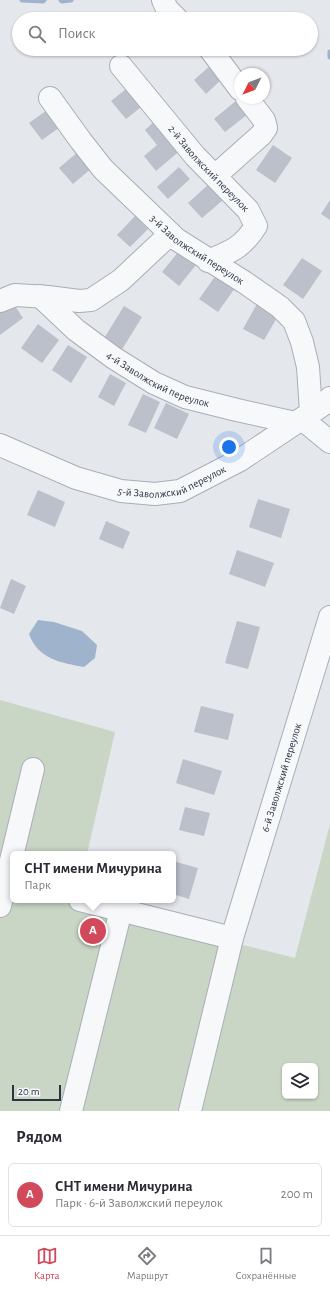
<!DOCTYPE html>
<html lang="ru">
<head>
<meta charset="utf-8">
<style>
	:root { --surface:#fff; --page:#f2f2f3; --text:#2b2b33; --muted:#7c7c81; --line:#e1e1e2; --accent:#d1495b }
	body { margin:0; font-family:"Alegreya Sans",sans-serif; background:var(--page); color:var(--text) }
	.controls { position:absolute; right:12px; bottom:12px; display:grid; overflow:hidden; border-radius:6px; box-shadow:0 1px 3px #0004 }
	.controls button { width:36px; height:36px; display:grid; place-items:center; padding:0; border:0; border-bottom:1px solid var(--line); background:var(--surface); color:var(--text); font:20px sans-serif }
	.compass { position:absolute; left:234px; top:68px; width:36px; height:36px; border-radius:50%; background:var(--surface); box-shadow:0 1px 3px #0004; rotate:228deg }
	.scale { position:absolute; left:12px; bottom:10px; width:49px; box-sizing:border-box; padding-left:4px; border:2px solid #2b3445; border-top:0; font-size:11px; line-height:14px; white-space:nowrap; color:#2b3445; -webkit-text-stroke:3px #f4f6f9; paint-order:stroke }
	.you { position:absolute; left:229px; top:447px; width:14px; height:14px; margin:-10px; border:3px solid #fff; border-radius:50%; background:#1a73e8; box-shadow:0 0 0 6px #1a73e833 }
	.badge { display:grid; place-items:center; width:26px; height:26px; border-radius:50%; background:var(--accent); color:#fff; font-size:13px; font-weight:700 }
	.pin { position:absolute; translate:-50% -50%; border:2px solid #fff; box-shadow:0 1px 4px #0006 }
	.popup { position:absolute; left:10px; top:851px; width:166px; height:52px; box-sizing:border-box; display:grid; place-content:center; border-radius:6px; background:var(--surface); filter:drop-shadow(0 1px 3px #0005); font-size:13px; white-space:nowrap; color:var(--muted) }
	.popup b { font-size:15px; color:var(--text) }
	.popup::after { content:''; position:absolute; left:50%; top:100%; margin-left:-8px; border:8px solid transparent; border-top-color:var(--surface) }
	.list { margin:0; padding:0; list-style:none }
	h2 { display:flex; justify-content:space-between; align-items:center; height:52px; margin:0; padding:0 16px; font-size:17px }
	h2 small { font-size:13px; font-weight:400; color:var(--muted) }
	.list li { display:grid; grid-template-columns:26px 1fr auto; gap:12px; align-items:center; box-sizing:border-box; height:64px; margin:0 8px 8px; padding:0 8px; border:1px solid var(--line); border-radius:6px }
	.list b { display:block; font-size:15px; white-space:nowrap }
	.list p { margin:0; font-size:13px; white-space:nowrap; color:var(--muted) }
	.list em { font-size:13px; font-style:normal; color:var(--muted) }
	.icon { flex:none; width:22px; height:22px; fill:none; stroke:currentColor; stroke-width:2; stroke-linecap:round; stroke-linejoin:round }
	.map { position:relative; flex:none; width:330px; height:1111px; overflow:hidden }
	.search { position:absolute; background:var(--surface); box-shadow:0 1px 3px #0004; left:12px; right:12px; top:12px; height:44px; display:flex; align-items:center; gap:10px; box-sizing:border-box; padding:0 14px; border-radius:22px; color:var(--muted); font-size:15px }
	.sheet { height:124px; background:var(--surface) }
	nav { display:flex; justify-content:space-around; align-items:center; box-sizing:border-box; height:56px; border-top:1px solid var(--line); background:var(--surface); font-size:11px; color:var(--muted) }
	nav a { display:grid; justify-items:center; gap:2px }
	nav .on { color:var(--accent) }
	.map>svg:first-child { display:block }
	.green { fill:#c9d6c5; fill-rule:evenodd }
	.water { fill:#9fb4cc }
	.lines { fill:none; stroke-linecap:round; stroke-linejoin:round }
	.stream { stroke:#9fb4cc; stroke-width:5 }
	.building { fill:#bbc0ca }
	.minor-casing { stroke:#a9aeb7; stroke-width:24 }
	.minor { stroke:#f7f8fa; stroke-width:22 }
	.labels { text-anchor:middle; stroke-width:3; stroke-linejoin:round; paint-order:stroke }
	.street-label { font-size:11px; fill:#2b3445; stroke:#f4f6f9 }
</style>
</head>
<body>
<div class="map">
<svg width="330" height="1111" viewBox="0 0 330 1111">
	<rect width="100%" height="100%" fill="#e4e7ec"/>
	<path class="green" d="M0 700 115 732 87 854H13V900H77L76 903 295 958 330 824V1111H0ZM285 1066H315V1096H285Z"/>
	<path class="water" d="M38 620 54 622 82 631 97 645 95 658 84 667C61 663 38 659 29 634Z"/>
	<g class="lines">
		<g class="stream">
			<path d="M22 0 43 1 44 0"/>
			<path d="M61 0 62 1 71 0"/>
			<path d="M330 52V57"/>
		</g>
	</g>
	<g class="building">
		<path d="M212 64 224 77 206 94 194 80Z"/>
		<path d="M131 85 145 104 126 119 111 101Z"/>
		<path d="M237 100 248 114 225 132 214 119Z"/>
		<path d="M50 108 63 125 42 140 29 123Z"/>
		<path d="M157 119 182 149 156 171 144 156 157 145 145 130Z"/>
		<path d="M273 145 292 158 275 183 256 170Z"/>
		<path d="M79 151 93 167 73 184 59 168Z"/>
		<path d="M179 167 190 179 168 199 157 187Z"/>
		<path d="M209 184 223 200 202 218 188 203Z"/>
		<path d="M330 200V220L321 214Z"/>
		<path d="M135 216 148 229 130 247 117 235Z"/>
		<path d="M179 251 196 265 179 286 162 272Z"/>
		<path d="M302 258 322 271 303 299 283 285Z"/>
		<path d="M216 275 235 288 218 312 199 299Z"/>
		<path d="M11 300 23 318 0 335V307Z"/>
		<path d="M258 302 279 314 264 340 243 329Z"/>
		<path d="M124 306 142 317 121 351 103 340Z"/>
		<path d="M38 324 59 340 42 363 21 348Z"/>
		<path d="M68 345 87 357 71 383 52 370Z"/>
		<path d="M110 374 126 383 114 406 98 397Z"/>
		<path d="M143 394 160 402 146 433 128 425Z"/>
		<path d="M166 403 189 414 177 439 154 428Z"/>
		<path d="M38 490 65 502 55 527 27 515Z"/>
		<path d="M258 499 290 509 281 538 249 527Z"/>
		<path d="M106 521 130 532 123 549 99 539Z"/>
		<path d="M237 550 274 563 265 587 229 574Z"/>
		<path d="M11 579 26 586 14 614 0 608Z"/>
		<path d="M237 621 260 627 248 669 225 663Z"/>
		<path d="M201 706 234 714 228 740 194 732Z"/>
		<path d="M183 759 222 771 214 795 176 783Z"/>
		<path d="M185 807 210 813 204 836 179 830Z"/>
		<path d="M173 861 198 868 189 899 173 894Z"/>
	</g>
	<g class="lines">
		<g class="minor-casing">
			<g id="minor">
				<path d="M163 0 167 9 177 19"/>
				<path d="M210 49 240 89"/>
				<path id="s1" d="M121 66 195 156 248 210 256 226C243 247 231 252 208 261"/>
				<path id="s2" d="M50 98 81 141 103 169 176 239 244 282 280 307 294 321 302 342 308 367 311 412"/>
				<path d="M215 176 261 135 266 128 264 120 247 98"/>
				<path id="s3" d="M40 296 76 330 114 358 154 383 185 397 237 410 295 423"/>
				<path d="M0 301 15 295 48 297 79 301 91 300 121 280 170 234"/>
				<path d="M302 419 330 442"/>
				<path id="s4" d="M0 445 76 478 121 491 155 494 180 491 240 460 324 404 330 398"/>
				<path d="M80 900 232 938"/>
				<path d="M0 906 33 769"/>
				<path d="M71 1111 121 910"/>
				<path id="s5" d="M190 1111 232 938 330 617"/>
			</g>
		</g>
		<use href="#minor" class="minor"/>
	</g>
	<g class="labels">
		<g class="street-label">
			<text dy="4" stroke="none"><textPath href="#s1" startOffset="135">2-й Заволжский переулок</textPath></text>
			<text dy="4" stroke="none"><textPath href="#s2" startOffset="213">3-й Заволжский переулок</textPath></text>
			<text dy="4" stroke="none"><textPath href="#s3" startOffset="146">4-й Заволжский переулок</textPath></text>
			<text dy="4" stroke="none"><textPath href="#s4" startOffset="183">5-й Заволжский переулок</textPath></text>
			<text dy="4" stroke="none"><textPath href="#s5" startOffset="346">6-й Заволжский переулок</textPath></text>
		</g>
	</g>
</svg>
<div class="controls">
<button><svg class="icon" aria-label="layers" viewBox="0 0 24 24"><path d="M12 4l9 5-9 5-9-5zM3 14l9 5 9-5"/></svg></button>
</div>
<svg class="compass" viewBox="-18 -18 36 36"><path d="M0-13l5 13h-10z" fill="#e53935"/><path d="M0 13l5-13h-10z" fill="#7c7c81"/></svg>
<div class="scale">20 m</div>
<div class="you"></div>
<div class="pin badge" style="left:93px;top:931px">A</div>
<div class="popup"><b>СНТ имени Мичурина</b>Парк</div>
<div class="search"><svg class="icon" aria-label="search" viewBox="0 0 24 24"><circle cx="10" cy="10" r="6"/><path d="M15 15l6 6"/></svg>Поиск</div>
</div>
<section class="sheet">
<h2>Рядом<small></small></h2>
<ul class="list">
<li><span class="badge">A</span><div><b>СНТ имени Мичурина</b><p>Парк · 6-й Заволжский переулок</p></div><em>200 m</em></li>
</ul>
</section>
<nav>
<a class="on"><svg class="icon" aria-label="map" viewBox="0 0 24 24"><path d="M3 6l6-2 6 2 6-2v14l-6 2-6-2-6 2zM9 4v14M15 6v14"/></svg>Карта</a>
<a><svg class="icon" aria-label="directions" viewBox="0 0 24 24"><path d="M12 3l9 9-9 9-9-9zM9 14v-3h6M13 9l2 2-2 2"/></svg>Маршрут</a>
<a><svg class="icon" aria-label="saved" viewBox="0 0 24 24"><path d="M7 4h10v16l-5-4-5 4z"/></svg>Сохранённые</a>
</nav>
</body>
</html>
